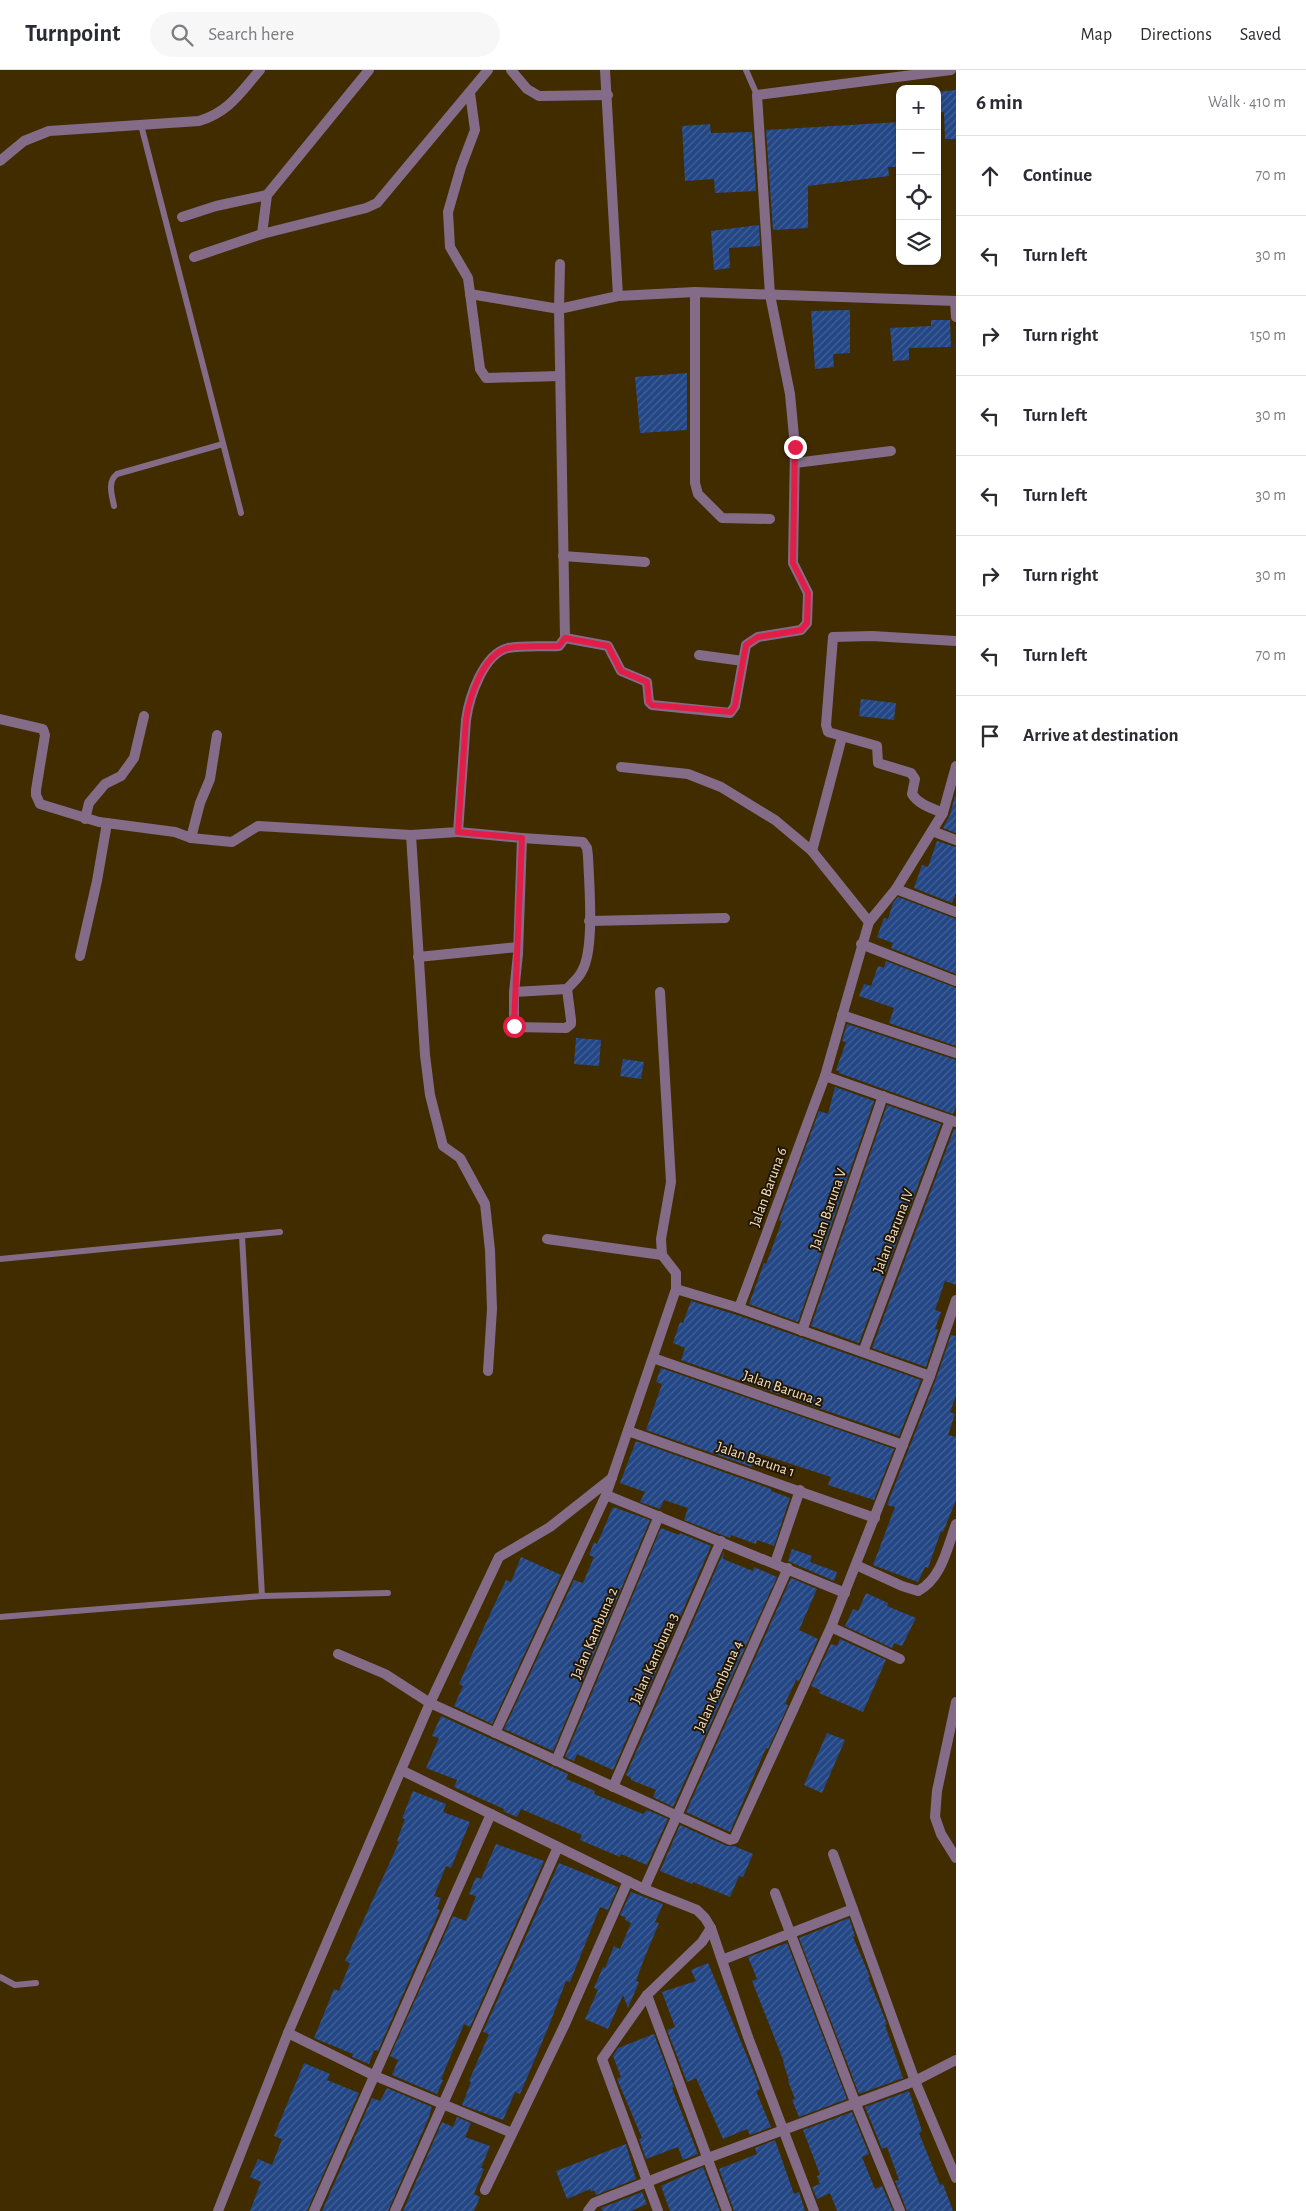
<!DOCTYPE html>
<html lang="en">
<head>
<meta charset="utf-8">
<style>
	:root { --surface:#fff; --page:#f7f7f7; --text:#2b2b33; --muted:#7c7c81; --line:#e1e1e2 }
	body { margin:0; font-family:"Alegreya Sans",sans-serif; background:var(--page); color:var(--text) }
	.controls { position:absolute; right:15px; top:15px; display:grid; overflow:hidden; border-radius:10px; box-shadow:0 1px 4px #0004 }
	.controls button { width:45px; height:45px; display:grid; place-items:center; padding:0; border:0; border-bottom:1px solid var(--line); background:var(--surface); color:var(--text); font:25px sans-serif }
	.stop { position:absolute; width:15px; height:15px; margin:-11px; border:4px solid #e11d48; border-radius:50%; background:#fff }
	.stop.end { background:#e11d48; border-color:#fff; box-shadow:0 1px 5px #0008 }
	.list { margin:0; padding:0; list-style:none }
	h2 { display:flex; justify-content:space-between; align-items:center; height:65px; margin:0; padding:0 20px; font-size:21px }
	h2 small { font-size:16px; font-weight:400; color:var(--muted) }
	.list li { display:grid; grid-template-columns:32px 1fr auto; gap:15px; align-items:center; box-sizing:border-box; height:80px; padding:0 20px; border-top:1px solid var(--line) }
	.list b { display:block; font-size:19px; white-space:nowrap }
	.list em { font-size:16px; font-style:normal; color:var(--muted) }
	.icon { flex:none; width:28px; height:28px; fill:none; stroke:currentColor; stroke-width:2; stroke-linecap:round; stroke-linejoin:round }
	.map { position:relative; flex:none; width:956px; height:2141px; overflow:hidden }
	header { display:flex; align-items:center; gap:30px; box-sizing:border-box; height:70px; padding:0 25px; background:var(--surface); border-bottom:1px solid var(--line) }
	header strong { font-size:24px }
	nav { display:flex; gap:28px; margin-inline-start:auto; font-size:18px }
	.search { width:350px; height:45px; background:var(--page); display:flex; align-items:center; gap:12px; box-sizing:border-box; padding:0 18px; border-radius:28px; color:var(--muted); font-size:19px }
	main { display:flex }
	aside { flex:1; background:var(--surface) }
	.map>svg:first-child { display:block }
	.building { fill:url(#building-hatch) }
	.lines { fill:none; stroke-linecap:round; stroke-linejoin:round }
	.service { stroke:#846c88; stroke-width:6 }
	.minor { stroke:#846c88; stroke-width:10 }
	.route { stroke:#e11d48; stroke-width:6 }
	.labels { text-anchor:middle; stroke-width:4; stroke-linejoin:round; paint-order:stroke }
	.street-label { font-size:15px; fill:#efdfc4; stroke:#221602 }
</style>
</head>
<body>
<header>
<strong>Turnpoint</strong>
<div class="search"><svg class="icon" aria-label="search" viewBox="0 0 24 24"><circle cx="10" cy="10" r="6"/><path d="M15 15l6 6"/></svg>Search here</div>
<nav><a>Map</a><a>Directions</a><a>Saved</a></nav>
</header>
<main>
<div class="map">
<svg width="956" height="2141" viewBox="0 0 956 2141">
	<defs>
		<pattern id="building-hatch" width="6" height="6" patternUnits="userSpaceOnUse" patternTransform="scale(1.25)"><rect width="6" height="6" fill="#234786"/><path d="M-1 1l2-2M0 6l6-6M5 7l2-2" fill="none" stroke="#436195"/></pattern>
	</defs>
	<rect width="100%" height="100%" fill="#412c00"/>
	<g class="building">
		<path d="M956 20V69H945L944 42 937 43V22Z"/>
		<path d="M900 52V97H888L889 106 808 116V158L773 160 766 60Z"/>
		<path d="M710 54 711 63 752 62 756 121 715 123 714 109 685 111 682 56Z"/>
		<path d="M759 155 760 176 729 178 730 198 714 200 711 161Z"/>
		<path d="M850 240V283L833 284 834 297 815 299 811 241Z"/>
		<path d="M931 250H950L951 277 909 278V290L893 291 890 258 931 256Z"/>
		<path d="M687 303V360L640 363 635 307Z"/>
		<path d="M861 629 896 633 894 650 859 646Z"/>
		<path d="M955 726H956V763L943 758 950 745Z"/>
		<path d="M937 771 956 777V823L952 833 914 818 922 795 928 797Z"/>
		<path d="M898 827 956 849V904L891 878 893 873 877 867 884 848 888 849 893 833Z"/>
		<path d="M886 891 956 918V976L889 953 894 938 859 926 864 914 871 916 878 896 884 898Z"/>
		<path d="M847 954 956 990V1037L953 1044 839 1003V1001L836 1000 846 972 842 971Z"/>
		<path d="M576 968 601 970 599 996 574 994Z"/>
		<path d="M623 989 644 992 641 1009 620 1006Z"/>
		<path d="M835 1017 874 1031 798 1252 749 1234 764 1193 766 1194 771 1181 782 1151 779 1150 819 1041 828 1044Z"/>
		<path d="M887 1035 941 1054 859 1273 811 1256Z"/>
		<path d="M954 1059H956V1215L945 1211 935 1240 941 1242 935 1259 938 1260 926 1297 872 1278Z"/>
		<path d="M691 1231 737 1245 921 1310 899 1366 681 1290 685 1278 673 1273 680 1252 683 1253Z"/>
		<path d="M951 1265 956 1266V1326L950 1342 955 1344 948 1365 956 1367V1430L943 1462 941 1461 928 1498 925 1497 918 1512 873 1495 895 1437 887 1435 936 1309Z"/>
		<path d="M661 1298 894 1379 874 1430 828 1415 831 1407 757 1383 752 1397 646 1360 662 1314 656 1312Z"/>
		<path d="M636 1371 771 1419V1421L790 1428 774 1476 757 1470 756 1474 731 1465 730 1468 684 1450 688 1438 664 1430 660 1439 640 1432 645 1422 620 1413Z"/>
		<path d="M613 1437 650 1450 553 1681 504 1659 574 1510 583 1513 594 1487 589 1485 594 1472 597 1474Z"/>
		<path d="M661 1458 679 1465 680 1463 711 1476 613 1700 577 1684 574 1691 565 1687Z"/>
		<path d="M792 1479 812 1486 810 1492 837 1502 834 1511 788 1491Z"/>
		<path d="M724 1481 723 1489 753 1501 754 1497 777 1507 673 1737 653 1727 656 1720 631 1710V1708L626 1705Z"/>
		<path d="M521 1487 561 1505 492 1654 454 1636 463 1616 459 1614 484 1557 506 1510 511 1512Z"/>
		<path d="M791 1508 817 1519 799 1560 818 1569 799 1611 796 1610 785 1634 788 1635 787 1638 768 1679 766 1678 730 1762 686 1742Z"/>
		<path d="M866 1523 888 1533 887 1536 916 1548 902 1576 894 1573 892 1578 845 1556 853 1539 858 1541Z"/>
		<path d="M840 1569 886 1590 863 1642 819 1623 820 1620 811 1616 831 1574 837 1576Z"/>
		<path d="M441 1646 568 1704 566 1709 595 1721 594 1724 643 1744 647 1740 668 1749 647 1795 621 1784 620 1787 580 1770 582 1765 521 1739 517 1747 503 1741 504 1739 454 1717 457 1710 426 1698 439 1668 432 1666Z"/>
		<path d="M827 1663 845 1670 822 1723 804 1715Z"/>
		<path d="M413 1721 446 1734 443 1742 470 1752 451 1798 446 1796 434 1826 441 1828 437 1839 440 1840 378 1981 374 1980 369 1994 352 1987 353 1984 314 1968 334 1919 339 1921 350 1893 345 1891 399 1772 397 1771 405 1749 402 1748Z"/>
		<path d="M680 1755 727 1776H734L753 1784 743 1807 739 1806 730 1827 693 1812 692 1814 660 1801Z"/>
		<path d="M496 1774 544 1791 470 1957 464 1954 441 2009 443 2010 437 2024 392 2005 398 1990 390 1986 453 1846 466 1851 476 1826 469 1824 476 1807 481 1809Z"/>
		<path d="M559 1793 618 1817 608 1840 600 1837 570 1912 566 1911 548 1958 520 2024 515 2022 503 2050 462 2035 471 2012 469 2011 489 1964 483 1962Z"/>
		<path d="M631 1822 663 1834 655 1852 659 1853 644 1889 636 1911 639 1912 628 1938 623 1925 608 1959 585 1949 598 1920 594 1918 603 1897 605 1898 614 1876 620 1879 631 1853 625 1850 626 1848 620 1845Z"/>
		<path d="M849 1848 855 1866 853 1867 870 1907H868L887 1954 885 1955 903 2008 859 2024 799 1868Z"/>
		<path d="M787 1873 847 2029 799 2047 792 2030 795 2029 788 2011 789 2010 783 1992H784L752 1911 757 1909 748 1887Z"/>
		<path d="M708 1893 754 2003 760 2019 756 2021 771 2057 750 2065 747 2059 723 2069 696 2008 687 2012 667 1960 675 1957 662 1922 696 1911 691 1900Z"/>
		<path d="M654 1964 674 2017 672 2018 698 2084 683 2090 678 2077 646 2089 639 2069 642 2068 617 2009 621 2007 613 1986 618 1978Z"/>
		<path d="M304 1993 330 2004 327 2010 359 2023 307 2141H250L261 2112 250 2107 258 2089 272 2095 282 2069 274 2066Z"/>
		<path d="M387 2018 432 2037 429 2047 388 2141H322L372 2028 380 2031Z"/>
		<path d="M909 2021 922 2061 919 2063 940 2115 943 2114 953 2141H907L895 2111 899 2110 887 2077 882 2079 865 2037Z"/>
		<path d="M852 2042 869 2084 862 2087 875 2119 882 2116 893 2141H837L830 2123 817 2129 812 2117 820 2114 817 2106 820 2105 803 2060Z"/>
		<path d="M457 2047 471 2053 465 2067 490 2076 481 2098 484 2099 474 2124 480 2127 474 2141H403L442 2052 453 2057Z"/>
		<path d="M775 2070 794 2124 799 2122 805 2141H734L719 2099 757 2084 755 2078Z"/>
		<path d="M626 2074 636 2109 596 2125 594 2120 591 2122 590 2119 567 2129 556 2101Z"/>
		<path d="M703 2097 720 2141H670L661 2116Z"/>
		<path d="M642 2122 647 2134 631 2141H603L601 2138Z"/>
	</g>
	<g class="lines">
		<g class="service">
			<path d="M746 0 757 25"/>
			<path d="M141 55 241 443"/>
			<path d="M114 436C112 425 107 412 117 404L223 374"/>
			<path d="M242 1166 262 1526"/>
			<path d="M0 1189 280 1162"/>
			<path d="M0 1547 262 1526 388 1523"/>
			<path d="M0 1907 15 1915 36 1913"/>
		</g>
		<g class="minor">
			<path d="M511 0 527 19 539 26 608 25"/>
			<path d="M605 0 618 226 695 222 956 231"/>
			<path d="M470 23 475 60 461 97 448 142 450 177 468 208 480 299 486 308 560 306"/>
			<path d="M0 91 24 71 49 61 199 51C229 42 240 23 260 0"/>
			<path d="M182 147 216 136 267 125"/>
			<path d="M262 164 267 125 369 0"/>
			<path d="M194 187 262 164 366 138 377 133 488 0"/>
			<path d="M695 222V413L698 424 722 448 770 449"/>
			<path d="M470 224 559 239 560 194"/>
			<path d="M955 231 956 247"/>
			<path d="M795 393 891 381"/>
			<path d="M563 486 645 492"/>
			<path d="M565 568 608 576 621 601 647 612 649 632 652 635 730 643 735 636 746 575 758 567 801 560 807 553 808 523 793 493 795 377 790 324 770 225 757 25 951 0"/>
			<path d="M699 585 743 591"/>
			<path d="M0 649 43 659 45 665 36 720V725L40 734 99 752 175 762 191 768 232 772 258 756 411 765 458 762 466 650C469 628 483 584 508 578 524 575 543 577 559 576L565 568 559 239 618 226"/>
			<path d="M621 697 688 704 721 717 775 750 812 781 869 852"/>
			<path d="M943 743C932 738 919 735 912 724L915 709 911 703 878 693 877 676 828 662 826 655 833 567 872 566 956 571"/>
			<path d="M85 749 89 733 105 714 121 706 134 688 144 646"/>
			<path d="M932 761 956 770"/>
			<path d="M458 762 522 768 518 884 514 922V957L566 958 571 954V950L567 919"/>
			<path d="M411 765 425 985 430 1025 443 1076 460 1088 485 1134 490 1180 492 1239 488 1301"/>
			<path d="M191 768 200 733 210 709 217 665"/>
			<path d="M812 781 842 667"/>
			<path d="M896 819 956 842"/>
			<path d="M589 851 725 848"/>
			<path d="M861 874 956 911"/>
			<path d="M80 886 97 811 107 753"/>
			<path d="M418 887 518 877"/>
			<path d="M514 922 567 919C572 913 579 908 582 901 595 879 589 813 588 786L587 778 583 772 522 768"/>
			<path d="M660 922 671 1112 661 1169 662 1185 676 1203V1219"/>
			<path d="M842 945 956 983"/>
			<path d="M825 1006 956 1052"/>
			<path d="M547 1169 662 1185"/>
			<path d="M739 1238 825 1006 869 852 896 819 943 743 956 696"/>
			<path d="M802 1261 883 1026"/>
			<path d="M863 1282 950 1050"/>
			<path d="M653 1288 903 1375"/>
			<path d="M628 1361 875 1448"/>
			<path d="M775 1493 800 1420"/>
			<path d="M856 1495 902 1516 918 1521C942 1508 947 1478 956 1454"/>
			<path d="M845 1523 606 1425 676 1219 739 1238 930 1306"/>
			<path d="M831 1557 900 1589"/>
			<path d="M338 1584 385 1604 430 1633 730 1770 734 1769 831 1557 930 1306 956 1230"/>
			<path d="M956 1632 937 1721 935 1747 941 1764 956 1788"/>
			<path d="M495 1663 606 1425"/>
			<path d="M556 1691 659 1446"/>
			<path d="M401 1700 644 1819 697 1840 705 1848 711 1858 748 1967 814 2141"/>
			<path d="M613 1717 721 1471"/>
			<path d="M833 1784 915 2011 956 2108"/>
			<path d="M644 1819 788 1498"/>
			<path d="M775 1823 855 2032 900 2141"/>
			<path d="M722 1890 853 1839"/>
			<path d="M647 1925 727 2141"/>
			<path d="M288 1963 373 2005 512 2063"/>
			<path d="M485 2120 565 1954 628 1811"/>
			<path d="M218 2141 288 1963 401 1700 430 1633 499 1487 550 1457 612 1408"/>
			<path d="M314 2141 491 1744"/>
			<path d="M395 2141 558 1777"/>
			<path d="M588 2141 594 2133 708 2088 915 2011 956 1990"/>
			<path d="M658 2141 602 1989 647 1925 702 1872 711 1858"/>
		</g>
	</g>
	<g class="lines">
		<path class="route" d="M514 956 522 768 458 762 466 650C469 628 483 584 508 578 524 575 543 577 559 576L565 568 608 576 621 601 647 612 649 632 652 635 731 642 735 636 746 575 758 567 801 560 807 553 808 523 793 493 795 377"/>
	</g>
	<g class="labels">
		<g class="street-label">
			<text transform="translate(768 1117) rotate(-70)" y="5">Jalan Baruna 6</text>
			<text transform="translate(828 1139) rotate(-71)" y="5">Jalan Baruna V</text>
			<text transform="translate(893 1161) rotate(-69)" y="5">Jalan Baruna IV</text>
			<text transform="translate(783 1318) rotate(19)" y="5">Jalan Baruna 2</text>
			<text transform="translate(756 1389) rotate(19)" y="5">Jalan Baruna 1</text>
			<text transform="translate(594 1563) rotate(-67)" y="5">Jalan Kambuna 2</text>
			<text transform="translate(654 1588) rotate(-66)" y="5">Jalan Kambuna 3</text>
			<text transform="translate(718 1616) rotate(-66)" y="5">Jalan Kambuna 4</text>
		</g>
	</g>
</svg>
<div class="controls">
<button>+</button>
<button>−</button>
<button><svg class="icon" aria-label="locate" viewBox="0 0 24 24"><circle cx="12" cy="12" r="6"/><path d="M12 2v4M12 18v4M2 12h4M18 12h4"/></svg></button>
<button><svg class="icon" aria-label="layers" viewBox="0 0 24 24"><path d="M12 4l9 5-9 5-9-5zM3 14l9 5 9-5"/></svg></button>
</div>
<div class="stop" style="left:514px;top:956px"></div>
<div class="stop end" style="left:795px;top:377px"></div>
</div>
<aside>
<h2>6 min<small>Walk · 410 m</small></h2>
<ul class="list">
<li><svg class="icon" aria-label="ahead" viewBox="0 0 24 24"><path d="M12 20V5M6 11l6-6 6 6"/></svg><div><b>Continue</b></div><em>70 m</em></li>
<li><svg class="icon" aria-label="left" viewBox="0 0 24 24"><path d="M17 20v-9H6M10 6l-5 5 5 5"/></svg><div><b>Turn left</b></div><em>30 m</em></li>
<li><svg class="icon" aria-label="right" viewBox="0 0 24 24"><path d="M7 20v-9h11M14 6l5 5-5 5"/></svg><div><b>Turn right</b></div><em>150 m</em></li>
<li><svg class="icon" aria-label="left" viewBox="0 0 24 24"><path d="M17 20v-9H6M10 6l-5 5 5 5"/></svg><div><b>Turn left</b></div><em>30 m</em></li>
<li><svg class="icon" aria-label="left" viewBox="0 0 24 24"><path d="M17 20v-9H6M10 6l-5 5 5 5"/></svg><div><b>Turn left</b></div><em>30 m</em></li>
<li><svg class="icon" aria-label="right" viewBox="0 0 24 24"><path d="M7 20v-9h11M14 6l5 5-5 5"/></svg><div><b>Turn right</b></div><em>30 m</em></li>
<li><svg class="icon" aria-label="left" viewBox="0 0 24 24"><path d="M17 20v-9H6M10 6l-5 5 5 5"/></svg><div><b>Turn left</b></div><em>70 m</em></li>
<li><svg class="icon" aria-label="arrive" viewBox="0 0 24 24"><path d="M6 21V4h12l-3 4 3 4H6"/></svg><div><b>Arrive at destination</b></div></li>
</ul>
</aside>
</main>
</body>
</html>
